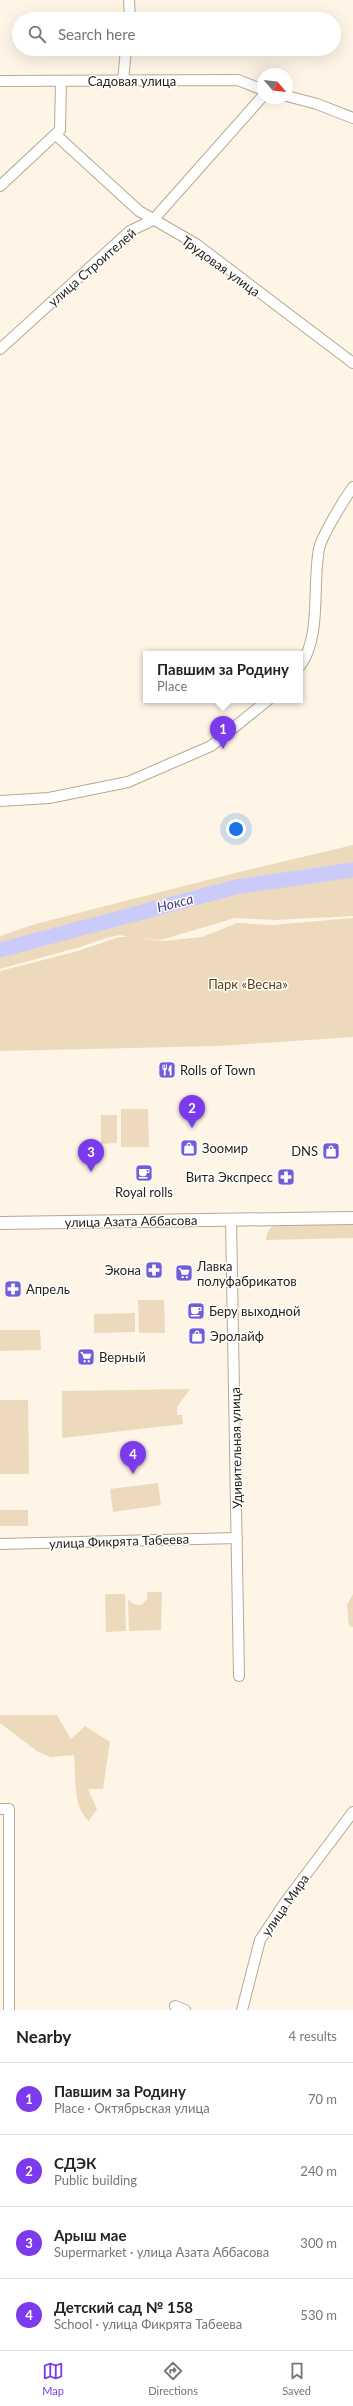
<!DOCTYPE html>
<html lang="en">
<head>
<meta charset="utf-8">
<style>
	:root { --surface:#fff; --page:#f6f6f6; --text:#222; --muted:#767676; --line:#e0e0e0; --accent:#7c3aed }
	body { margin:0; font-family:Lato,sans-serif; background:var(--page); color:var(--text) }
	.compass { position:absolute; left:257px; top:68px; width:36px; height:36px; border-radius:50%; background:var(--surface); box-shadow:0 4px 16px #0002; rotate:118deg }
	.you { position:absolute; left:236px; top:829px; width:14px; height:14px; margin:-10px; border:3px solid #fff; border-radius:50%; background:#1a73e8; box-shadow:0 0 0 6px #1a73e833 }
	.badge { display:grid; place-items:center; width:26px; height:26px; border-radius:50%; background:var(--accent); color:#fff; font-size:13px; font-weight:700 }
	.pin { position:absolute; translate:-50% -33px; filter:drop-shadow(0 1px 2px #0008) }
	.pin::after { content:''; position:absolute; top:21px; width:14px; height:12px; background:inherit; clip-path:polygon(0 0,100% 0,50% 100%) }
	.popup { position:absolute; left:143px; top:651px; width:160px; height:52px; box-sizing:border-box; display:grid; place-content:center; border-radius:0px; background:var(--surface); filter:drop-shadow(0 1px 3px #0005); font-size:13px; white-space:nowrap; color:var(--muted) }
	.popup b { font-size:15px; color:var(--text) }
	.popup::after { content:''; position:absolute; left:50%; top:100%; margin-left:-8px; border:8px solid transparent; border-top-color:var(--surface) }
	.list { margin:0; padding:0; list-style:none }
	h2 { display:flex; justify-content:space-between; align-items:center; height:52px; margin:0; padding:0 16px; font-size:17px }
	h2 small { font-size:13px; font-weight:400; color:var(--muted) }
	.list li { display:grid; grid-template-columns:26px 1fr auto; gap:12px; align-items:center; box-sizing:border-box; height:72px; padding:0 16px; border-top:1px solid var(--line) }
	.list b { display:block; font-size:15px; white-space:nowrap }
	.list p { margin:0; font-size:13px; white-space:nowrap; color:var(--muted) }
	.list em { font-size:13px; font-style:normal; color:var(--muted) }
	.icon { flex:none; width:22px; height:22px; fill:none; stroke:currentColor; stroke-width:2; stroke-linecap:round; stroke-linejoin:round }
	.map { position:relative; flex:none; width:353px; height:2010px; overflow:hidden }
	.search { position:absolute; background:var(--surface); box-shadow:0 4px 16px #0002; left:12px; right:12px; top:12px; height:44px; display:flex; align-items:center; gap:10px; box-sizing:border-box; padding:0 14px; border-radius:22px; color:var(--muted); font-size:15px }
	.sheet { height:340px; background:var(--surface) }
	nav { display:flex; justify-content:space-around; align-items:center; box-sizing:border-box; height:56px; border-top:1px solid var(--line); background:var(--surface); font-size:11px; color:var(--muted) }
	nav a { display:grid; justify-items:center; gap:2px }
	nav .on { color:var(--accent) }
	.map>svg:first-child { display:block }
	.green { fill:#eddabd }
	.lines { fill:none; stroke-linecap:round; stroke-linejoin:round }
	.river { stroke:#cbcbfa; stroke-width:15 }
	.minor-casing { stroke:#b7a993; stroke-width:12 }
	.tertiary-casing { stroke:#b7a993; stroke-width:14 }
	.minor { stroke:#fff; stroke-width:10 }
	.tertiary { stroke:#fff; stroke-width:12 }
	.labels { text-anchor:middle; stroke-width:3; stroke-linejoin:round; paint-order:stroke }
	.street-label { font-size:13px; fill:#28221a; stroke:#fff }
	.park-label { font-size:13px; fill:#5b3f08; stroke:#fff }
	.poi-label { font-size:13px; fill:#28221a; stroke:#fff; text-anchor:start }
	.water-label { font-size:14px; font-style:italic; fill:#453f7a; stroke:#fff }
</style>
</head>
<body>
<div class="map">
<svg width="353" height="2010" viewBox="0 0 353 2010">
	<rect width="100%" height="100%" fill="#fef5e7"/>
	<g class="green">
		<path d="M353 845V916L275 920 235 918 161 940 131 937 163 941 202 937 237 923 272 925 353 918V1037L219 1046 0 1051V971L78 951 119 937H128L120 935 106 938 80 947 0 969V936L35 924 235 873Z"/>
		<path d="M121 1109H148L149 1147H121Z"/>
		<path d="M101 1115H117V1143L101 1144Z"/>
		<path d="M353 1222V1238L266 1240C267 1230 270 1227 279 1223Z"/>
		<path d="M138 1300H164L165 1333H139Z"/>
		<path d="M135 1313V1332L94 1333V1314Z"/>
		<path d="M0 1330H40L41 1350 0 1351Z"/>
		<path d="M190 1389 177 1407V1415H182L183 1424 62 1438V1391Z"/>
		<path d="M0 1400H28L29 1474H0Z"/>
		<path d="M158 1483 161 1505 113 1512 110 1489Z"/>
		<rect x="0" y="1510" width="28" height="16"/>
		<path d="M147 1592H162L161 1630 129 1631 128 1599 133 1604 141 1605 147 1599Z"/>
		<path d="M105 1594H125L126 1631 106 1632Z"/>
		<path d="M353 1594V1627L349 1626 347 1605Z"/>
		<path d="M0 1715H57L71 1739 85 1726 110 1742 103 1789H88L97 1809 89 1821C72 1807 76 1775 74 1755L51 1757 38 1752 0 1723Z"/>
	</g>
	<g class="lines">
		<path class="river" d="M0 950 236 887 353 870"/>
		<g class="minor-casing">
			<g id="minor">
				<path d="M129 0 130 19"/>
				<path d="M0 81 238 80 263 90"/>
				<path d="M123 81 126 49"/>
				<path d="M287 96 317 104 353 118"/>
				<path d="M56 135 139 211 196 244 353 363"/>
				<path d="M0 186 60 130 61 81"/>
				<path d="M0 349 130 231 153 220 263 96"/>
				<path d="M300 666C322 636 312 585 319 549 321 537 345 498 353 487"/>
				<path d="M0 801 49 798 128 782 211 746 268 700"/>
				<path d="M231 1220 239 1676"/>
				<path d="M0 1544 237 1538"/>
				<path d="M0 1809H9V2010"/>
				<path d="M175 2006 185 2010"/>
				<path d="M242 2010 260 1940 286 1901 353 1812"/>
			</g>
		</g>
		<g class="tertiary-casing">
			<path id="tertiary" d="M0 1223 353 1218"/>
		</g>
		<use href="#minor" class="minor"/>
		<use href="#tertiary" class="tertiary"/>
	</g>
	<defs>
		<g id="restaurant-square" transform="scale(0.9)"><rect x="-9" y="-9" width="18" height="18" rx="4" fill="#6f5ed8" stroke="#fff"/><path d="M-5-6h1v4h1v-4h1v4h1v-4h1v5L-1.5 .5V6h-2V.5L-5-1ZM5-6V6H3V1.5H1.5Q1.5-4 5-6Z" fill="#fff"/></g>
		<g id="shop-square" transform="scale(0.9)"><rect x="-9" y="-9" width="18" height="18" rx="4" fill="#6f5ed8" stroke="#fff"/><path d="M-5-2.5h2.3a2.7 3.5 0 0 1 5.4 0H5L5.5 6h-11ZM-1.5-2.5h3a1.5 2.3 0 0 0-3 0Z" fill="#fff"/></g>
		<g id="cafe-square" transform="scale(0.9)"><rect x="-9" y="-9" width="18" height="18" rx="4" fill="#6f5ed8" stroke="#fff"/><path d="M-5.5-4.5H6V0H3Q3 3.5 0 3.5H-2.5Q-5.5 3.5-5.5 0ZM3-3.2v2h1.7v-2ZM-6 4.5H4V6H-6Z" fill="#fff"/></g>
		<g id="pharmacy-square" transform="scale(0.9)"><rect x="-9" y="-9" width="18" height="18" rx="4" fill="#6f5ed8" stroke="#fff"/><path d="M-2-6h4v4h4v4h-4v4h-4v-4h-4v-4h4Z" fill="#fff"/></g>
		<g id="supermarket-square" transform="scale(0.9)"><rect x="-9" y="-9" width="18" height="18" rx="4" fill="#6f5ed8" stroke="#fff"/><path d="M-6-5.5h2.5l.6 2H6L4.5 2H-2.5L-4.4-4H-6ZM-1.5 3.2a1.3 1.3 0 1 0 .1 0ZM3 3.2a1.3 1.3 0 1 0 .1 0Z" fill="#fff"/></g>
	</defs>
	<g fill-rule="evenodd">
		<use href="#restaurant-square" x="167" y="1070"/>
		<use href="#shop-square" x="189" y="1148"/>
		<use href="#shop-square" x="331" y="1151"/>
		<use href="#cafe-square" x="144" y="1173"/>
		<use href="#pharmacy-square" x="286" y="1177"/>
		<use href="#pharmacy-square" x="154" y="1270"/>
		<use href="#supermarket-square" x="184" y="1273"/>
		<use href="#pharmacy-square" x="13" y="1289"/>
		<use href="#cafe-square" x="196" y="1311"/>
		<use href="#shop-square" x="197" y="1336"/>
		<use href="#supermarket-square" x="86" y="1357"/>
	</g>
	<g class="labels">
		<g class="street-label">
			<text x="132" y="86">Садовая улица</text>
			<text transform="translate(221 266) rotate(36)" y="5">Трудовая улица</text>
			<text transform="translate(92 267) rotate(-41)" y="5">улица Строителей</text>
			<text transform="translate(131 1221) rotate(-1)" y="5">улица Азата Аббасова</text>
			<text transform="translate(236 1448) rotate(-91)" y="5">Удивительная улица</text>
			<text transform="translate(119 1541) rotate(-2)" y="5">улица Фикрята Табеева</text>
			<text transform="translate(285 1905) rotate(-55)" y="5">улица Мира</text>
		</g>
		<g class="park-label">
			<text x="248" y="989">Парк «Весна»</text>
		</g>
		<g class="poi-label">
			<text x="180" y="1075">Rolls of Town</text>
			<text x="202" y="1153">Зоомир</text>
			<text x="318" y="1156" text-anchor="end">DNS</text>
			<text x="273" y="1182" text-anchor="end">Вита Экспресс</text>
			<text x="144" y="1197" text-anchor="middle">Royal rolls</text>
			<text x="197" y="1271">Лавка<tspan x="197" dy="15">полуфабрикатов</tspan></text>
			<text x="141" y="1275" text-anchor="end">Экона</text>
			<text x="26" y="1294">Апрель</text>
			<text x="209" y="1316">Беру выходной</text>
			<text x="210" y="1341">Эролайф</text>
			<text x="99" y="1362">Верный</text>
		</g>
		<g class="water-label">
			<text transform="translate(175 903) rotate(-15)" y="5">Нокса</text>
		</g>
	</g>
</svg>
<svg class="compass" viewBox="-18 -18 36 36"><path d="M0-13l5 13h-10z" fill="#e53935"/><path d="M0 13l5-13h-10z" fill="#767676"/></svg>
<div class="you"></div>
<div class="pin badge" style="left:223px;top:749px">1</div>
<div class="popup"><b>Павшим за Родину</b>Place</div>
<div class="pin badge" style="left:192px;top:1128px">2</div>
<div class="pin badge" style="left:91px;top:1172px">3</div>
<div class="pin badge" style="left:133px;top:1474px">4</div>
<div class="search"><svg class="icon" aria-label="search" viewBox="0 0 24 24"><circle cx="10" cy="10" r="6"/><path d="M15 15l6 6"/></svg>Search here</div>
</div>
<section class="sheet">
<h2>Nearby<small>4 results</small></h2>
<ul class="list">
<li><span class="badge">1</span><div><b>Павшим за Родину</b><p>Place · Октябрьская улица</p></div><em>70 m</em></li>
<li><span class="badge">2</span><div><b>СДЭК</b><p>Public building</p></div><em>240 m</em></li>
<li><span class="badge">3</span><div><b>Арыш мае</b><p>Supermarket · улица Азата Аббасова</p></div><em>300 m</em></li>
<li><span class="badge">4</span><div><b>Детский сад № 158</b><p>School · улица Фикрята Табеева</p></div><em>530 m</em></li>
</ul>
</section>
<nav>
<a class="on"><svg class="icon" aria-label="map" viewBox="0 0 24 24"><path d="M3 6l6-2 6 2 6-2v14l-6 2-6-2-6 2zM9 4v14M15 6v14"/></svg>Map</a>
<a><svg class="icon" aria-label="directions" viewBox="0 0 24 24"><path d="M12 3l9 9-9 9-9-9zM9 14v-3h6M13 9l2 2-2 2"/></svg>Directions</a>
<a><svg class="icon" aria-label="saved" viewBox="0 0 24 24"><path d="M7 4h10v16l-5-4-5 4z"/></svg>Saved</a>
</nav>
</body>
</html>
